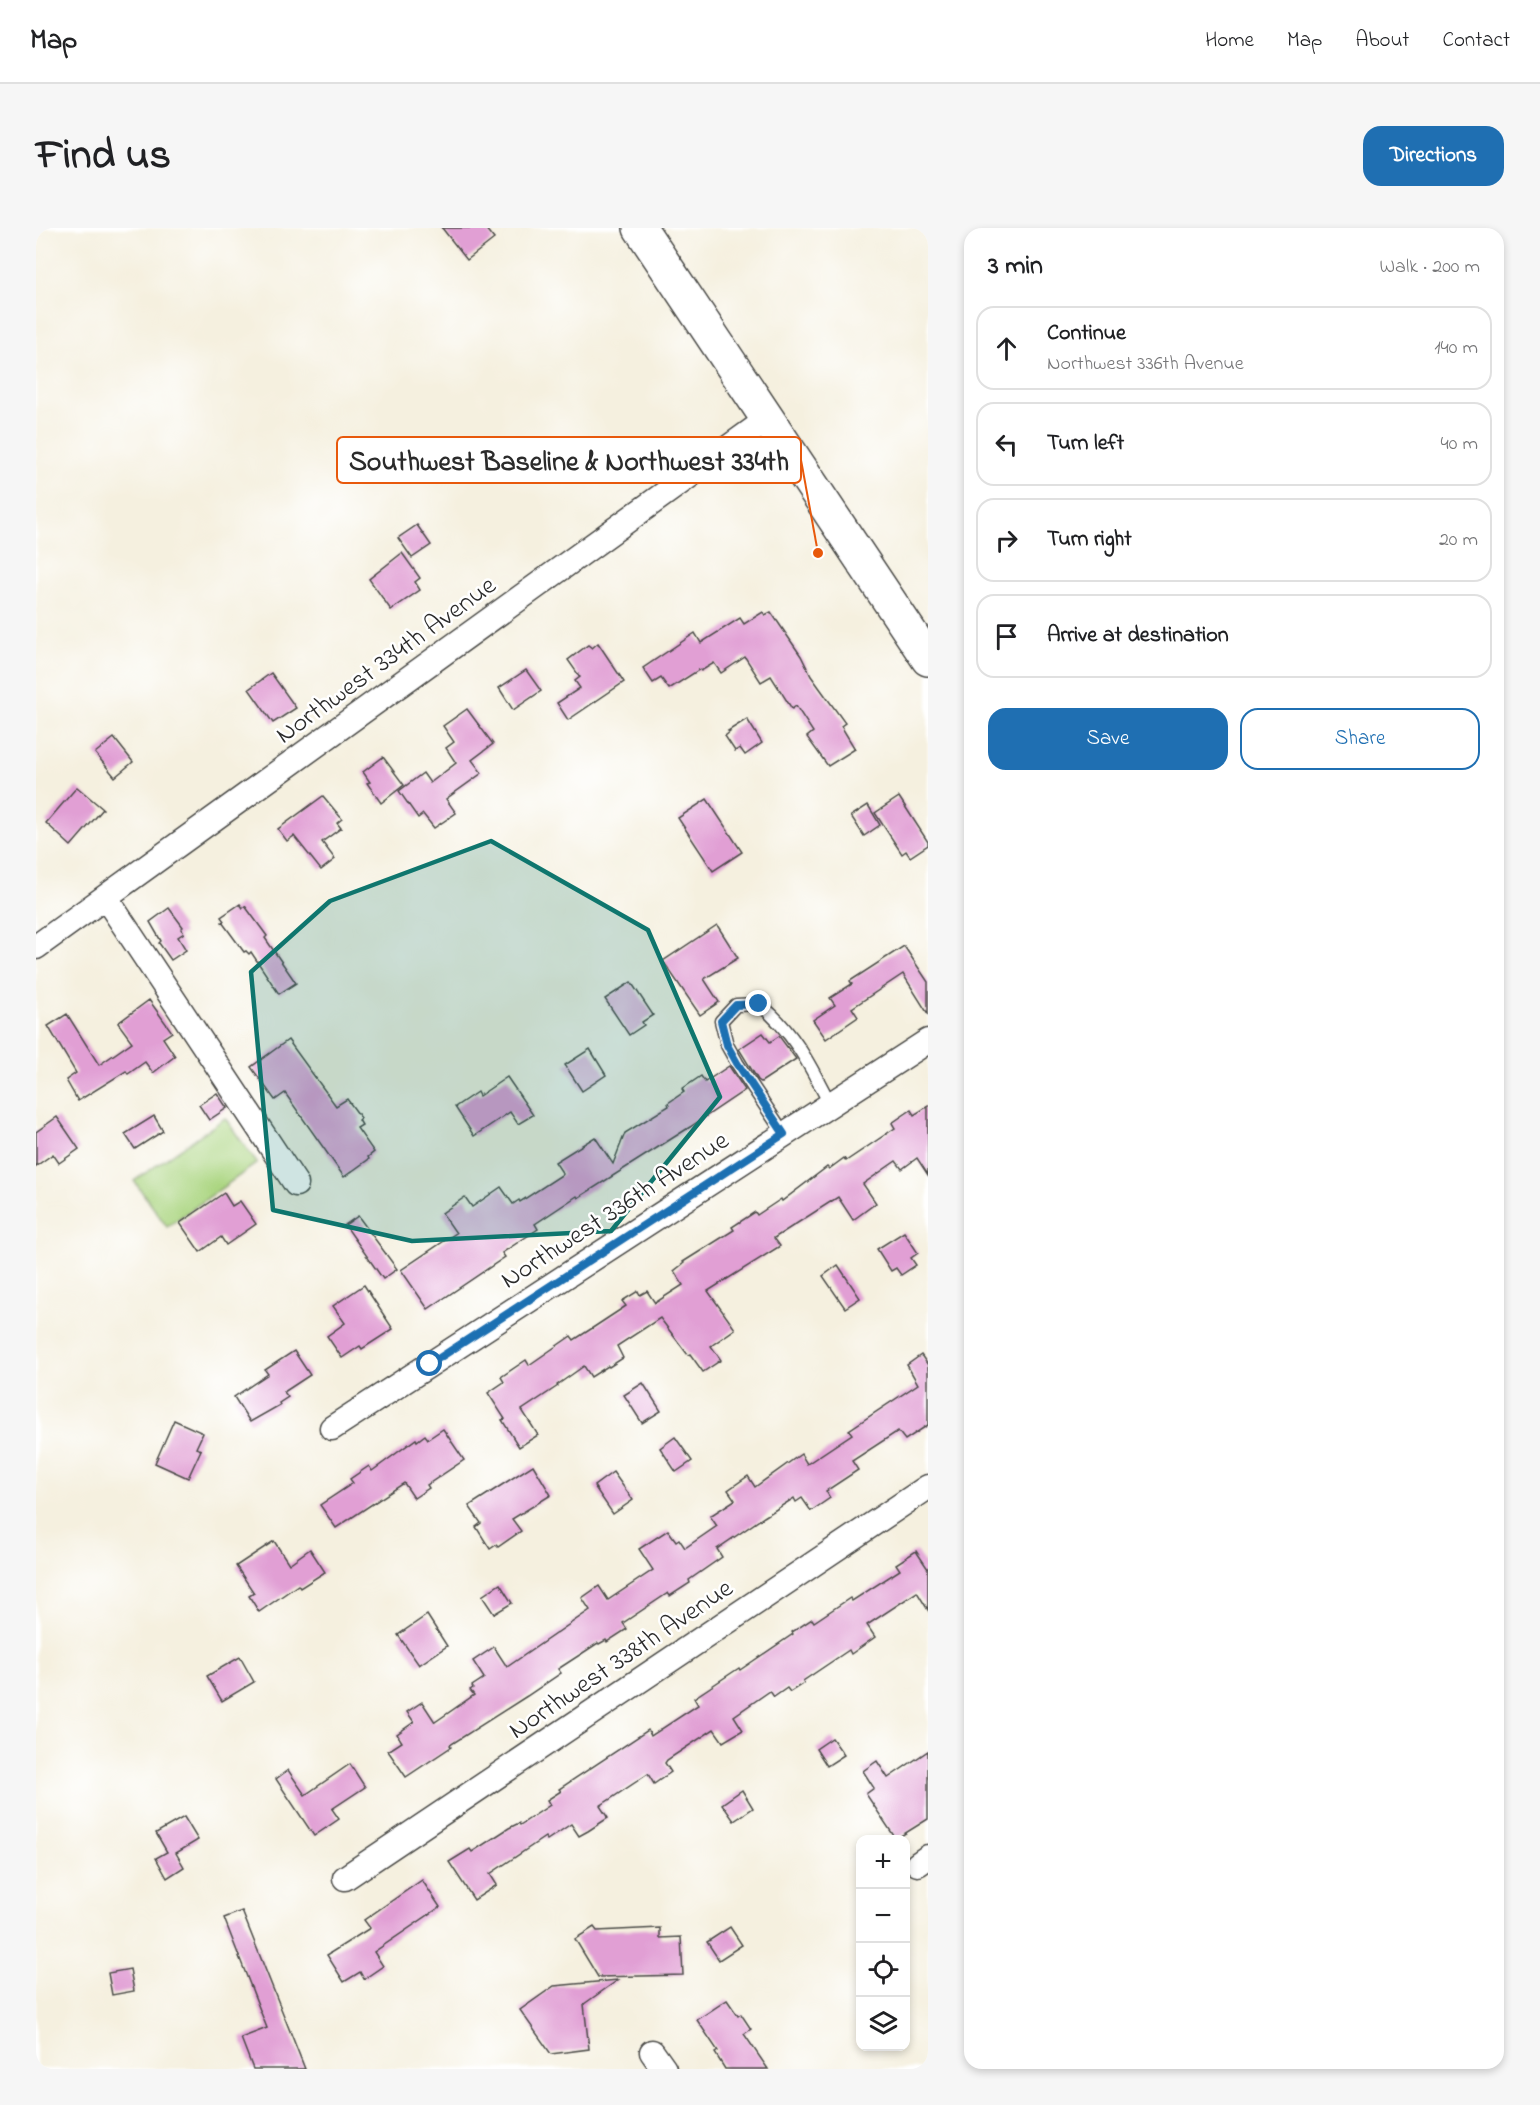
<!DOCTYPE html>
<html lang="en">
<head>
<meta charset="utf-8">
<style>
	:root { --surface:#fff; --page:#f6f6f6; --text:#202124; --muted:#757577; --line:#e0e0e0; --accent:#1f6fb2 }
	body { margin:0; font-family:"Indie Flower",sans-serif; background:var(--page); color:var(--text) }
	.controls { position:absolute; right:18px; bottom:18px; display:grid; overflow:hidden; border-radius:12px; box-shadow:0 3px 9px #0003 }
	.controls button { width:54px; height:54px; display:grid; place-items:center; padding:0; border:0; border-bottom:2px solid var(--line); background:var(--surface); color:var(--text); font:30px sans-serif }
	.stop { position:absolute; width:18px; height:18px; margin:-14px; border:4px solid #1f6fb2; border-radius:50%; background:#fff }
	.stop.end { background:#1f6fb2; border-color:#fff; box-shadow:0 2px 6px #0008 }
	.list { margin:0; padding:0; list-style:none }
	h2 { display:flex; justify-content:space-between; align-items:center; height:78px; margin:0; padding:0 24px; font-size:26px }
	h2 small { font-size:20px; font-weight:400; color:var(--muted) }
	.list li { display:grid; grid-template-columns:39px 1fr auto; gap:18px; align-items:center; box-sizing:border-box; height:84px; margin:0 12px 12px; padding:0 12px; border:2px solid var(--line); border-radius:18px }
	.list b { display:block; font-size:22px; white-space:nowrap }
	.list p { margin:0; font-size:20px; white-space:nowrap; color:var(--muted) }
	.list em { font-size:20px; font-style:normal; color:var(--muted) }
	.actions { display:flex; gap:12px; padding:18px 24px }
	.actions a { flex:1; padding:14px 0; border:2px solid var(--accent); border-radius:18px; text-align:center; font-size:21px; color:var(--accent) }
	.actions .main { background:var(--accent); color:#fff }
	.icon { flex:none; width:33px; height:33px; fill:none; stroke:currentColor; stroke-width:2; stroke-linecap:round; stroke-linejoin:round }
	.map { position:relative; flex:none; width:892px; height:1841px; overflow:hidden; border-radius:18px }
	header { display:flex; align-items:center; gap:36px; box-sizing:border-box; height:84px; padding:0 30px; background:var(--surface); border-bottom:2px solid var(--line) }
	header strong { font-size:28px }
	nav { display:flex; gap:33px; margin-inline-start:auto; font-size:21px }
	.intro { display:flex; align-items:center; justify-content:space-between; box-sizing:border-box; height:144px; padding:0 36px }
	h1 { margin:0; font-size:42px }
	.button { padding:15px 27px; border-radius:18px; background:var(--accent); color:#fff; font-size:21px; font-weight:700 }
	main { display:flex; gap:36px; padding:0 36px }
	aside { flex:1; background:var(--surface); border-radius:18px; box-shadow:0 3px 9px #0003 }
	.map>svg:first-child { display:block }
	.green { fill:#acd682; stroke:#6c8056; stroke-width:1.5 }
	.building { fill:#e19fd4 }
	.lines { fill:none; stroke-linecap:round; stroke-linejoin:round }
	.lane-casing { stroke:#494946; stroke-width:15 }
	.street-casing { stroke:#494946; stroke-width:27 }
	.highway-casing { stroke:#494946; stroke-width:36 }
	.lane { stroke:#fff; stroke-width:12 }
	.street { stroke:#fff; stroke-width:24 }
	.highway { stroke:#fff; stroke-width:33 }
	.route { stroke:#1f6fb2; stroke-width:8 }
	.marked { fill:#0f766e; fill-opacity:0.2; stroke:#0f766e; stroke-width:4.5; stroke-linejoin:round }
	.labels { text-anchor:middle; stroke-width:5; stroke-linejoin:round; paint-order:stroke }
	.street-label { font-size:27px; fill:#2b2b2b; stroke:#fff }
	.leader { fill:none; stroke:#e8590c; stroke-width:2 }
	.callout-dot { fill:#e8590c; stroke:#fff; stroke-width:2 }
	.callout { fill:#fff; stroke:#e8590c; stroke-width:2 }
	.callout-label { font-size:28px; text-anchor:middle; font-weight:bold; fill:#2b2b2b }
</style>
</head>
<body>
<header>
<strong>Map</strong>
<nav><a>Home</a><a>Map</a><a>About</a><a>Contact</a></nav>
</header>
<div class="intro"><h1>Find us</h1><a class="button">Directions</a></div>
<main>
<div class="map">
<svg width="892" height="1841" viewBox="0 0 892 1841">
	<rect width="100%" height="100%" fill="#fff"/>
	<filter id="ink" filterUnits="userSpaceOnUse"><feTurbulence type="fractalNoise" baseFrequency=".0167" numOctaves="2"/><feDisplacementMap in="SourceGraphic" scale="12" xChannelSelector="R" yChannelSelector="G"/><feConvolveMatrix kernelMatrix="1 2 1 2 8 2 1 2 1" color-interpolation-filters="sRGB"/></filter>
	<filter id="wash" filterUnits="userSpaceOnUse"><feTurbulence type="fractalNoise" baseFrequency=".008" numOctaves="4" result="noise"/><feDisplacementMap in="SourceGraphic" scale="24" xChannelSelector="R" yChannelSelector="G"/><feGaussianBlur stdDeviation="1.35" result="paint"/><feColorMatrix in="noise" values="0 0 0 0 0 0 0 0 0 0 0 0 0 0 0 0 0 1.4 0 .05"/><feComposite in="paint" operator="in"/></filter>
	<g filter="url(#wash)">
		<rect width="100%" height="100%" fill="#f5f0df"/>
		<path class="green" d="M189 890 221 935 131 999 98 953Z"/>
		<g id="blocks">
			<g class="building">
				<path d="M406 0H449L458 11 431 32Z"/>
				<path d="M381 297 395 317 376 330 362 310Z"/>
				<path d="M366 325 384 350 379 354 384 362 355 382 333 351Z"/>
				<path d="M727 384 729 387 735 384 765 428 775 448 809 495 805 498 819 521 792 538 771 509 777 504 760 478 756 481 735 448 725 454 709 429 685 445 678 435 665 443 664 441 633 461 625 450 617 455 607 440 659 405 665 415 704 390 708 396Z"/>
				<path d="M562 415 588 454 532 492 521 475 544 460 539 453 544 449 532 432 552 417 556 420Z"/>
				<path d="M490 442 505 463 477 482 463 460Z"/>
				<path d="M235 445 260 480 237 495 213 461Z"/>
				<path d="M431 481 457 516 436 532 446 545 410 571 420 585 398 600 387 586 382 590 363 563 387 545 394 555 420 535 410 520 418 514 407 498Z"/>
				<path d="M711 491 726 515 709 527 704 520 699 523 689 508 694 504 692 503Z"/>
				<path d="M78 510 97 534 79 549 59 525Z"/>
				<path d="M347 529 368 557 345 575 331 555 334 554 327 544Z"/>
				<path d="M41 559 67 581 35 618 10 595Z"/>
				<path d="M287 568 306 591 301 595 305 600 286 614 299 631 285 642 258 608 251 613 242 601Z"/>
				<path d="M863 569 892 614V617L874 629 870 623 866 626 839 585Z"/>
				<path d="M671 571 706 624 677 643 642 590Z"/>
				<path d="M832 577 844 597 828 608 815 588Z"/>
				<path d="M204 676 207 680 209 678 231 708 229 710 260 755 243 766 215 724 213 726 210 723 208 724 186 694 188 693 185 689Z"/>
				<path d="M133 680 147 699 145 701 148 705 142 709 150 722 135 732 123 715 125 713 114 694Z"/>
				<path d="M681 697 702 730 668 751 683 774 664 787 627 733Z"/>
				<path d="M868 718 892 754V786L867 746 816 780 822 789 790 811 777 792 799 777 794 770 816 756 814 753Z"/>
				<path d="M595 754 617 787 606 794 608 797 593 807 569 771Z"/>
				<path d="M113 772 136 804 127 810 139 828 117 845 109 834 92 846 90 843 42 873 30 852 40 845 12 798 31 786 63 837 96 814 82 795Z"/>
				<path d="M727 805 734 814 743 808 760 831 725 854 722 852 703 821Z"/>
				<path d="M252 812 300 878 311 871 325 890 323 892 326 897 321 900 338 924 332 929 333 931 308 949 249 865 239 872 215 839Z"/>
				<path d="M554 821 570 847 546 863 529 837Z"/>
				<path d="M693 838 709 862 654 899 542 970 541 968 499 996 502 1001 466 1025 469 1029 392 1081 365 1042 420 1005 406 985 429 969 436 979 465 959 477 976 483 972 484 974 527 946 519 934 559 909 577 936 589 905 633 878 632 875 648 864 646 861 665 848 669 854Z"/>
				<path d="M471 849 497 887 482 896 474 884 438 908 419 879 441 864 443 868Z"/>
				<path d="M181 865 191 880 173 892 163 877Z"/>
				<path d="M892 878V947L881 930 866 941 860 933 827 956 840 975 817 992 802 969 738 1010 744 1018 672 1063 699 1101 675 1118 685 1132 667 1144 654 1126 652 1127 624 1090 581 1118 587 1130 573 1139 572 1138 555 1149 548 1138 521 1157 522 1158 486 1182 502 1207 483 1219 466 1192 469 1191 452 1165 468 1154 465 1149 490 1132 493 1137 535 1108 538 1112 555 1101 590 1078 586 1073 602 1063 604 1067 611 1063 619 1075 647 1057 638 1043 648 1035 647 1034 698 1002 696 999 719 984 721 987 745 971 746 973 791 939 793 941 808 930 810 933 859 900 856 895 875 882 878 887Z"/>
				<path d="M118 888 127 903 99 921 89 906Z"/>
				<path d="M21 889 43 921 23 935 17 926 0 938V904Z"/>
				<path d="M188 965 196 978 204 973 220 996 190 1017 185 1009 164 1024 144 995Z"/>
				<path d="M322 988 361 1041 347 1051 309 997Z"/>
				<path d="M868 1004 882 1025 875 1030 880 1037 865 1047 860 1040 855 1043 841 1021Z"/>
				<path d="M802 1037 824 1070 809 1080 787 1048Z"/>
				<path d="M328 1057 357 1101 326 1121 324 1118 306 1130 291 1108 309 1095 297 1078Z"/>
				<path d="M258 1123 274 1147 248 1164 252 1169 243 1175 244 1177 214 1194 198 1169 232 1146 229 1142Z"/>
				<path d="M885 1127 892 1137V1197L869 1212 862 1203 816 1233 822 1242 790 1263 794 1270 775 1283 766 1270 760 1274 758 1270 728 1289 681 1321 686 1329 653 1352 654 1355 634 1368 632 1365 587 1395 591 1401 571 1414 570 1412 563 1416 562 1415 522 1441 525 1445 491 1468 414 1517 415 1519 370 1549 352 1523 366 1514 361 1506 378 1494 371 1484 386 1474 399 1494 438 1467 434 1462 437 1460 436 1458 448 1450 437 1433 458 1419 471 1439 554 1382 546 1370 563 1358 572 1372 617 1342 603 1321 632 1302 640 1313 643 1311 649 1320 681 1298 674 1288 699 1272 692 1262 712 1248 719 1259 765 1226 771 1236 816 1206 813 1202 882 1156 871 1137Z"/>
				<path d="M607 1155 625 1183 606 1195 588 1167Z"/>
				<path d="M138 1192 167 1205 160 1220 165 1222 152 1250 119 1235Z"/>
				<path d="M407 1201 428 1232 391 1257 393 1260 378 1270 368 1255 300 1300 284 1277 317 1255 314 1251 333 1238 336 1243 380 1211 381 1213 389 1207 392 1211Z"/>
				<path d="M639 1209 656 1233 640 1244 624 1220Z"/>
				<path d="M497 1237 515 1267 476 1291 485 1303 462 1319 460 1317 454 1321 440 1299 445 1295 433 1278Z"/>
				<path d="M577 1244 597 1272 577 1286 558 1258Z"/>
				<path d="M238 1313 253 1336 274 1321 289 1344 264 1360 262 1357 223 1384 213 1368 218 1365 200 1338Z"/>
				<path d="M880 1323 892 1341V1382L881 1364 831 1397 839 1409 815 1426 813 1422 767 1453 768 1455 754 1464 751 1460 738 1469 734 1463 698 1488 707 1502 687 1514 678 1501 631 1532 629 1535 635 1544 618 1556 612 1546 564 1578 572 1590 552 1603 543 1608 535 1596 511 1612 509 1609 454 1646 461 1657 438 1672 413 1634 434 1621 436 1624 473 1600 483 1595 484 1597 514 1577 511 1572 525 1563 523 1561 612 1502 615 1508 662 1477 658 1470 703 1440 704 1442 757 1406 756 1404 776 1391 778 1394 814 1370 816 1373 864 1342 860 1336Z"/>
				<path d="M464 1356 476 1375 458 1386 446 1368Z"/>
				<path d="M391 1387 411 1418 383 1437 362 1407Z"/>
				<path d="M204 1429 218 1454 186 1473 171 1448Z"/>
				<path d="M796 1510 808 1527 791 1538 780 1521Z"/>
				<path d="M892 1523V1591L860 1611 830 1566 838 1560 827 1543 841 1533 852 1550Z"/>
				<path d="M314 1536 329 1559 296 1581 303 1591 278 1608 240 1551 252 1542 269 1567Z"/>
				<path d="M706 1562 717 1580 698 1593 686 1576Z"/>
				<path d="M148 1589 162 1612 140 1625 148 1639 131 1650 120 1630 131 1624 120 1605Z"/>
				<path d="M386 1652 404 1679 338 1724 347 1738 328 1751 324 1744 308 1754 291 1727 334 1700 328 1692Z"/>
				<path d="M206 1683 250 1793 269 1841H217L205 1810 231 1800 188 1690Z"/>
				<path d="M558 1699 561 1703 624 1700V1710L645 1709 647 1747 562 1749 539 1711Z"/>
				<path d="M694 1699 706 1717 683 1732 671 1714Z"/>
				<path d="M94 1741 98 1763 76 1767 72 1745Z"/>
				<path d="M582 1752 548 1776 553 1821 515 1826 484 1782 518 1758Z"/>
				<path d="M691 1772 702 1788 705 1786 715 1801 708 1806 732 1841H689L679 1825 682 1823 661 1792Z"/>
			</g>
		</g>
	</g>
	<g filter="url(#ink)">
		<use href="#blocks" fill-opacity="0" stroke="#494946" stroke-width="1.5"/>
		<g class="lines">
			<g class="lane-casing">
				<path id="lane" d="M748 906 701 835 691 817 685 793 700 777 723 776C757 802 775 839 794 876"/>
			</g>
			<g class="street-casing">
				<g id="street">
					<path d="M70 670 260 956"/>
					<path d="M0 719 732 191"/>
					<path d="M296 1200 892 813"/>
					<path d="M882 1636 892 1629"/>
					<path d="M309 1650 892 1259"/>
					<path d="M616 1824 628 1841"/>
				</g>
			</g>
			<g class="highway-casing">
				<path id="highway" d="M604 0 892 431"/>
			</g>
			<use href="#lane" class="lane"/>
			<use href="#street" class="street"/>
			<use href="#highway" class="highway"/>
		</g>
	</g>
	<g class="lines" filter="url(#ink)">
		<path class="route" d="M394 1136 748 906 701 835 691 817 685 793 700 777 723 776"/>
	</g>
	<path class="marked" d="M455 613 612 702 684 869 575 1003 376 1013 237 982 215 744 294 673Z"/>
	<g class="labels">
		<g class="street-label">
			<text transform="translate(349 431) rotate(-36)" y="9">Northwest 334th Avenue</text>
			<text transform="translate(578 981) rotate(-33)" y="9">Northwest 336th Avenue</text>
			<text transform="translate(584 1430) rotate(-34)" y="9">Northwest 338th Avenue</text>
		</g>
	</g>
	<path class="leader" d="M782 325L765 232"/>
	<circle class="callout-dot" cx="782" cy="325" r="6"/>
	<rect class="callout" x="301" y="209" width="464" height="46" rx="6"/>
	<g class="callout-label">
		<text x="533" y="242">Southwest Baseline &amp; Northwest 334th</text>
	</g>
</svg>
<div class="controls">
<button>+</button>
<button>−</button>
<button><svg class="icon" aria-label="locate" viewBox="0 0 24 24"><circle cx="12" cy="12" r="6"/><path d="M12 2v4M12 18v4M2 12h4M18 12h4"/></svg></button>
<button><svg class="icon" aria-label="layers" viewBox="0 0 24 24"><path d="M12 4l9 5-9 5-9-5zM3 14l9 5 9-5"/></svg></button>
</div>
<div class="stop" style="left:394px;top:1136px"></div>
<div class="stop end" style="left:723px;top:776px"></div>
</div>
<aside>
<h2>3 min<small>Walk · 200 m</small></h2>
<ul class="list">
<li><svg class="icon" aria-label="ahead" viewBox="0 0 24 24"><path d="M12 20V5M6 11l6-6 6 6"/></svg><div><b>Continue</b><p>Northwest 336th Avenue</p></div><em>140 m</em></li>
<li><svg class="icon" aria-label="left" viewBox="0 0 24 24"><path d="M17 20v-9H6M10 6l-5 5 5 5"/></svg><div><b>Turn left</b></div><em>40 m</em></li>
<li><svg class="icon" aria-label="right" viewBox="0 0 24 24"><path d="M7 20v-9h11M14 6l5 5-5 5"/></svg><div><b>Turn right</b></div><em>20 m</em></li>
<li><svg class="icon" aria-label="arrive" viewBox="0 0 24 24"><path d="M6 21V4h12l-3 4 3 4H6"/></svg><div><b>Arrive at destination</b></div></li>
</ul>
<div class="actions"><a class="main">Save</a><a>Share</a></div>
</aside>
</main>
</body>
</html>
